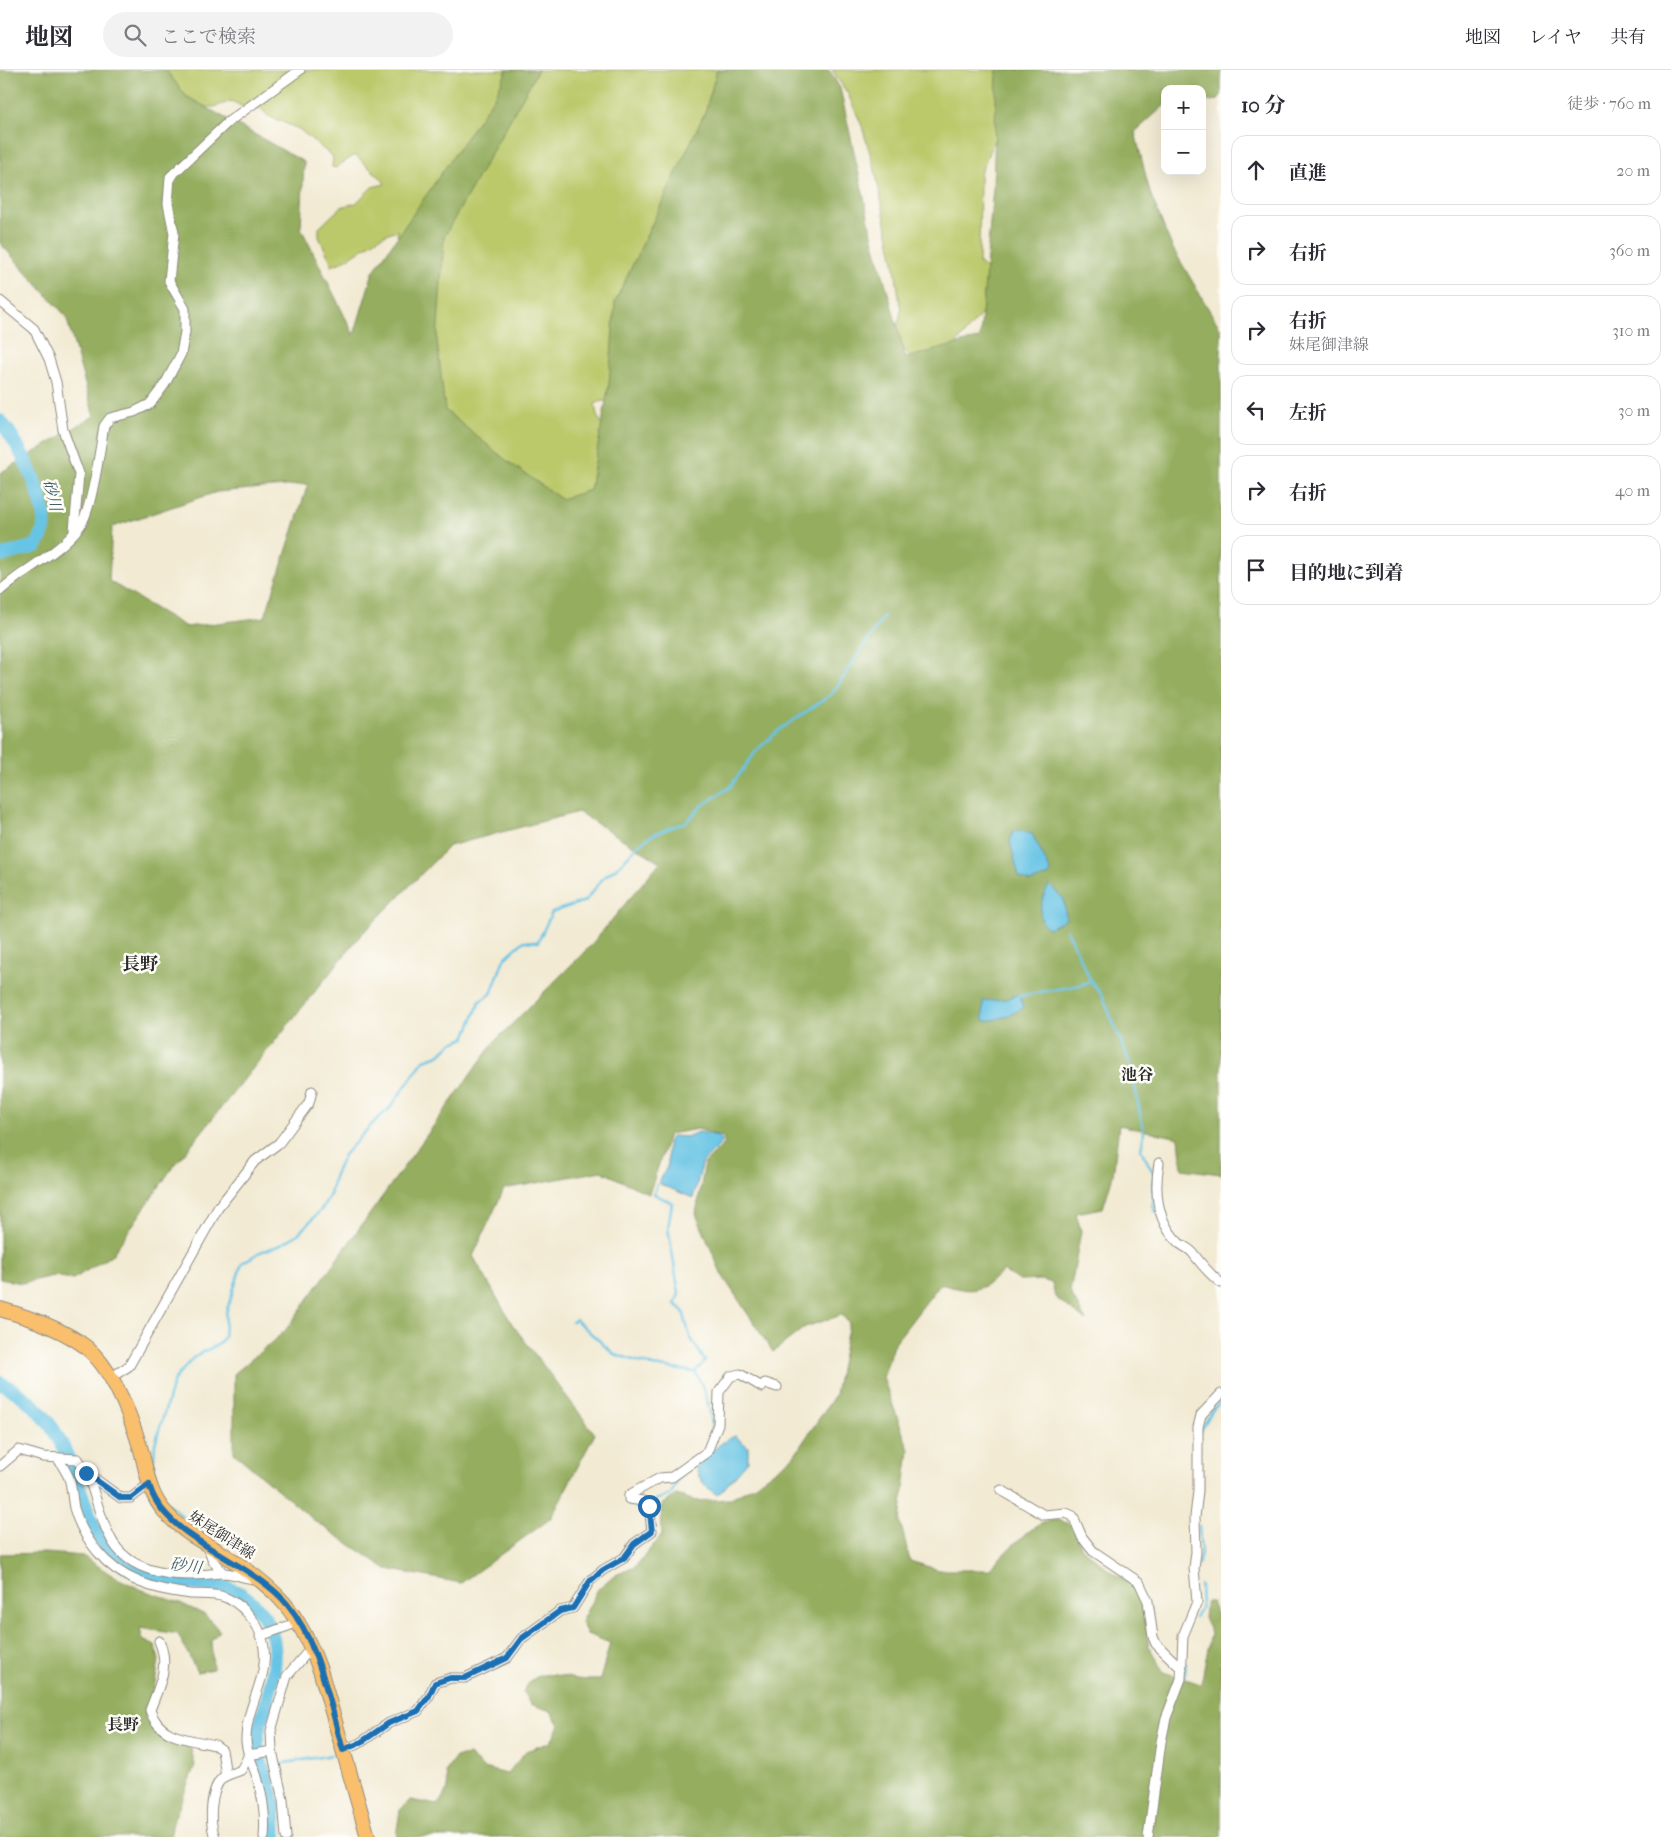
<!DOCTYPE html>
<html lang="ja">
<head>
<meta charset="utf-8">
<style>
	:root { --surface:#fff; --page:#f2f2f3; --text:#2b2b33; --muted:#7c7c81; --line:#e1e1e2 }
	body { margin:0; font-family:"IM FELL French Canon","Noto Serif JP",serif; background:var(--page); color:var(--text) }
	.controls { position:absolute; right:15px; top:15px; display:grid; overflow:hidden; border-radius:10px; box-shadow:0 5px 20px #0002 }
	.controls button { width:45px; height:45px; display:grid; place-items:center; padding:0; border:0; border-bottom:1px solid var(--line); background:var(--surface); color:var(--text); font:25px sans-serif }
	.stop { position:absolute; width:15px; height:15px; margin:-11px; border:4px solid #1f6fb2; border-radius:50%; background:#fff }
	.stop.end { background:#1f6fb2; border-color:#fff; box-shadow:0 1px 5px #0008 }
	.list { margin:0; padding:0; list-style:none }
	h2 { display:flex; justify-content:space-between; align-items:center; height:65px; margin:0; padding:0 20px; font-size:21px }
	h2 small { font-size:16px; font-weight:400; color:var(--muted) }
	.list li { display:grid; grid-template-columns:32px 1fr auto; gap:15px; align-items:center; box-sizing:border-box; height:70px; margin:0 10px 10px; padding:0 10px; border:1px solid var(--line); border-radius:15px }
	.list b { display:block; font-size:19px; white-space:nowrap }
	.list p { margin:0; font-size:16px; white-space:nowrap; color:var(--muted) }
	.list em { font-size:16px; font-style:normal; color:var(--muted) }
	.icon { flex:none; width:28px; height:28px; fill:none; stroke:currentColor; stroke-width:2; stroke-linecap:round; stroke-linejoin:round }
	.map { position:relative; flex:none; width:1221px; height:1767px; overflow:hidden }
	header { display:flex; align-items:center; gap:30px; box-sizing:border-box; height:70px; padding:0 25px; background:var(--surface); border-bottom:1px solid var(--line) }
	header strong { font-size:24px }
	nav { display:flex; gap:28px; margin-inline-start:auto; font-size:18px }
	.search { width:350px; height:45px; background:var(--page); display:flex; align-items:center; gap:12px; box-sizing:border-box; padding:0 18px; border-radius:28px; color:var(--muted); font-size:19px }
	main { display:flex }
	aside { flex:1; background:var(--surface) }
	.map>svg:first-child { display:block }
	.green { fill:#bbc96b; stroke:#737a4b }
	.forest { fill:#94ad5f; stroke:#606c45; fill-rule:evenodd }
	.water { fill:#67c4e5; stroke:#497888 }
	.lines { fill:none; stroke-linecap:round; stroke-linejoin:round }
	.stream { stroke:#67c4e5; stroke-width:2.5 }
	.river { stroke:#67c4e5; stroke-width:14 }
	.street-casing { stroke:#8e8a7f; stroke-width:11 }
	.primary-casing { stroke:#8e8a7f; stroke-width:16 }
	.street { stroke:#fff; stroke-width:9 }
	.primary { stroke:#f9bf6d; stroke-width:14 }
	.route { stroke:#1f6fb2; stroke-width:6 }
	.labels { text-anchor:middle; stroke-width:5; stroke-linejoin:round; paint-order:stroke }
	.street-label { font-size:15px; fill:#2b2b2b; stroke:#fdfcf7 }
	.water-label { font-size:16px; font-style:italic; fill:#40616c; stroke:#fdfcf7 }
	.neighbourhood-label { font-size:16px; font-weight:bold; fill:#2b2b2b; stroke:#fdfcf7 }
	.quarter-label { font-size:18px; font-weight:bold; fill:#2b2b2b; stroke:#fdfcf7 }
</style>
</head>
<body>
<header>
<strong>地図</strong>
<div class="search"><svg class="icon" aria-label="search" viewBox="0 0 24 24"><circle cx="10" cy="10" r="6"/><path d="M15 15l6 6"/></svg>ここで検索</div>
<nav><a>地図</a><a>レイヤ</a><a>共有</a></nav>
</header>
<main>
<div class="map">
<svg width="1221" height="1767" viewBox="0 0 1221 1767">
	<rect width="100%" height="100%" fill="#fdfcf7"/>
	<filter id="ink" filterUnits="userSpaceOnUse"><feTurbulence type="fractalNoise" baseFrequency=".02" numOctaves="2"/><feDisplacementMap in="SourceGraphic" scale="10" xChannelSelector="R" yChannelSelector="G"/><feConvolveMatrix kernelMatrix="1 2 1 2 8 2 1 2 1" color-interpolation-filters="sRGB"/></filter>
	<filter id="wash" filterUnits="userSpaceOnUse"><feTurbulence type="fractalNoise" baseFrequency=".0096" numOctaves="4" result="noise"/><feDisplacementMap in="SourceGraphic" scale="20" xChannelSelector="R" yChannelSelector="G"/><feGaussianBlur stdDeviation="1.12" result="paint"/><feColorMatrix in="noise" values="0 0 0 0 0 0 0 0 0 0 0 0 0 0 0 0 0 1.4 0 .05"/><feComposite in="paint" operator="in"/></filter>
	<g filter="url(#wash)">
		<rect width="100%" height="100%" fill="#f2ead3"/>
		<g class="green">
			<path d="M163 0H727L616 332 602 331 595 334 597 346 607 361 597 451 438 387 399 186 397 160C372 167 355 189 331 196V192L319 167V158L341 137 356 133 372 117 385 114 382 109 355 85 335 98 332 97 333 87 299 59 268 46 261 38 241 36 232 31 214 37H191Z"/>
			<path d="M832 0H1000L998 61 980 104 979 193 989 201 992 232 949 282 913 289 899 274 896 263 901 241 894 192 875 100 862 56 848 24Z"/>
		</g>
		<g class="forest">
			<path d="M0 0H166L186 26 304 92 301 158 354 265 373 202 497 23 507 0H538L444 167 437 270 445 340 507 391 561 429 590 420 609 314 615 232 705 42 717 0H829L840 18 873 169 906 288 980 268 993 118 997 0H1221V26L1217 30 1202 32V19H1165V35L1135 62 1150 123 1172 177 1221 260V1104L1182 1099 1179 1068 1119 1055 1113 1105 1103 1138 1076 1143 1081 1161 1070 1222 1086 1251 1055 1227 1052 1213 1041 1210 1020 1211 1003 1201C977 1225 972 1222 940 1214L893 1275 883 1308 909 1380 900 1451 910 1491 939 1500H988C1004 1485 1033 1449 1057 1450 1062 1451 1067 1453 1072 1455L1082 1478 1110 1501 1133 1514 1143 1538 1149 1576 1163 1602 1201 1614 1211 1563 1204 1548 1206 1532H1212L1221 1556V1767H396L400 1740 410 1730 438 1735 448 1719 446 1701 456 1687 469 1685 483 1698 507 1704 526 1681 551 1672 559 1655 551 1641 530 1634 523 1622C536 1597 554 1605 576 1609 584 1610 592 1610 600 1610L610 1573 587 1564 581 1552 598 1519 613 1506 635 1497 662 1465 661 1436 676 1425 696 1431 729 1429 755 1415 793 1387 835 1325 849 1253 842 1245 805 1257 773 1282 722 1205 696 1144 705 1093 725 1073 723 1067 698 1059 669 1064 649 1124 601 1101 504 1119 473 1186 512 1254 595 1364 550 1449 461 1513 387 1499 315 1451 234 1383V1304L285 1261 495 971 591 875 660 792 578 742 449 776 359 867 170 1101 112 1185 73 1209 53 1206 22 1213 0 1209V403L94 346 66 246 0 173ZM308 414 265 547 186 557 109 511 112 457 217 422Z"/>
			<path d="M46 1483 83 1486 113 1506 140 1519 180 1533 205 1545 220 1561 211 1570 213 1599 197 1602 178 1564 140 1558 143 1570 155 1576 159 1590 154 1619 145 1639V1649L163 1670 190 1676 195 1695 173 1752 170 1767H0V1484Z"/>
		</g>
		<g class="water">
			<path d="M1017 760 1032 764 1051 802 1048 806 1030 812 1019 807 1010 772 1013 762Z"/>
			<path d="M1049 815 1064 829 1066 849 1049 858C1033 852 1043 825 1049 815Z"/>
			<path d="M1019 924 1024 938C1014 943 993 953 983 950V931L1006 929Z"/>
			<path d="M699 1062 719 1066 723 1072 703 1092 693 1128 660 1114C659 1105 668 1100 668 1092 668 1083 666 1073 672 1066L686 1067Z"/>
			<path d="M735 1366 748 1377V1391L721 1422 716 1424C707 1419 695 1405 696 1395 709 1385 719 1372 735 1366Z"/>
		</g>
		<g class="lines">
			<g class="stream">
				<path d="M1067 860 1091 911 1102 925 1131 996 1144 1064 1141 1080 1154 1104 1153 1136 1156 1142"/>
				<path d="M1018 926 1080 915 1090 911"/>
				<path d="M657 1114 654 1124 672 1133 668 1158 679 1224 675 1234 683 1241 690 1267 705 1291 695 1302C707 1321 709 1338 713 1360"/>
				<path d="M572 1252 576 1250 614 1284 653 1296 695 1302"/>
				<path d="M1201 1361 1211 1342 1221 1331"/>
				<path d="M153 1402 155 1374 174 1310 195 1286 219 1274 224 1267 226 1243 242 1193 260 1182 278 1176 297 1165 321 1140 330 1125 334 1107 344 1085 374 1052 390 1038 424 990 439 985 452 973 465 968 480 931 491 924 504 889 524 871 538 872 552 842 585 831 604 807 619 796 639 774 654 764 686 752 703 735 730 717 757 680 779 660 832 624 884 546"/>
				<path d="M1202 1423V1408"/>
				<path d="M162 1428 202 1464"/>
				<path d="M652 1438 655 1430C676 1425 671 1422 680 1405"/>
				<path d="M216 1488 226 1501"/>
				<path d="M1198 1495 1201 1483 1199 1456"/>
				<path d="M228 1507 231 1519"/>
				<path d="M1195 1547 1201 1537 1200 1515"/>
				<path d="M1185 1608 1186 1594"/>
				<path d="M279 1694 338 1684"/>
				<path d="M263 1699 269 1697"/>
			</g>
			<g class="river">
				<path d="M0 351C18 371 48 431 44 458 43 464 39 471 36 476L0 486"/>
				<path d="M0 1313C52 1338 65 1378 83 1428 90 1448 96 1467 110 1482 141 1518 189 1509 230 1519 245 1523 262 1540 268 1554 282 1584 271 1615 263 1646 261 1653 257 1660 257 1668 256 1689 267 1706 272 1726 275 1739 274 1754 275 1767"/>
			</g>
		</g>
	</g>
	<g filter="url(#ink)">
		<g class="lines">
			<g class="street-casing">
				<g id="street">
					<path d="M0 231 34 259 49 289 56 312 63 360 79 404 74 461"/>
					<path d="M0 521C25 498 59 484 80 456 92 440 100 378 104 356L110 348 134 342 150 334 165 314 181 284 185 262V239L169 211 174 163 168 134 170 107 228 52 300 0"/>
					<path d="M1159 1093C1154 1122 1156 1151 1179 1173 1183 1176 1188 1178 1192 1182 1201 1194 1209 1204 1221 1213"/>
					<path d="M110 1308 129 1296 218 1138 255 1091 279 1073 309 1033 312 1021"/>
					<path d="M58 1388C61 1394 66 1401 69 1408 72 1417 72 1428 74 1438 78 1452 87 1469 97 1481 120 1510 155 1520 191 1524 200 1524 212 1524 221 1526 240 1531 259 1552 263 1572 271 1608 245 1635 246 1671 247 1685 253 1694 257 1707 263 1727 266 1747 264 1767"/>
					<path d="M0 1396 19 1380 43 1387 78 1389 87 1403 121 1428H131L149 1414"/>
					<path d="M87 1403C95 1423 99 1445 109 1465 128 1507 182 1508 221 1503 233 1502 246 1510 259 1509"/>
					<path d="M1001 1420 1044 1445 1066 1443 1073 1446 1082 1467 1093 1481 1139 1512 1148 1531 1153 1567 1156 1574 1182 1599"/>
					<path d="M208 1477 213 1491 223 1503"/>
					<path d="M260 1566 299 1552"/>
					<path d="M159 1571C171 1596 158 1618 150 1640 159 1669 189 1669 215 1675L222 1680 226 1706"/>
					<path d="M343 1680 360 1673 389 1653 418 1641 429 1626 435 1613 451 1608H465L507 1588 521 1569 560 1541 573 1538 590 1511 603 1500 624 1488 634 1474 652 1461 649 1436 643 1431 629 1429V1425L660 1408 672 1407 707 1382 718 1354 719 1322 731 1306 740 1304 762 1317 765 1313 777 1317"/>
					<path d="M248 1685 272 1681"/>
					<path d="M215 1767C209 1752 210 1720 222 1708 227 1704 235 1703 241 1700L248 1687"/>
					<path d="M286 1767 283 1730 272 1681 271 1661 287 1606 312 1577"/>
					<path d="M1148 1767 1161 1672 1166 1648 1181 1609 1183 1566 1197 1532 1194 1498 1196 1482 1195 1447 1198 1421V1357L1201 1345 1221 1324"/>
				</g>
			</g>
			<g class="primary-casing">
				<path id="primary" d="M0 1239C28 1247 63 1259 86 1277 114 1300 131 1347 141 1380 147 1403 149 1424 165 1442 186 1465 199 1469 223 1484 278 1519 299 1541 321 1603L368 1767"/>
			</g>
			<use href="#street" class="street"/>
			<use href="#primary" class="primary"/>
		</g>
	</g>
	<g class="lines" filter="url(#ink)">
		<path class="route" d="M86 1403 121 1428H131L149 1414C162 1468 252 1491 287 1534 320 1574 329 1632 343 1680L360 1673 389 1653 418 1641 429 1626 435 1613 450 1608H465L507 1588 521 1569 560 1541 573 1538 590 1511 603 1500 624 1488 634 1474 652 1461 649 1436"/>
	</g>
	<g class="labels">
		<g class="street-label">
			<text transform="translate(222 1465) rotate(33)" y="5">妹尾御津線</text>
		</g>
		<g class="water-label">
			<text transform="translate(53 425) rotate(76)" y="6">砂川</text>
			<text transform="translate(186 1495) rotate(8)" y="6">砂川</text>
		</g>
		<g class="neighbourhood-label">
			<text x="1137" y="1010">池谷</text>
			<text x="123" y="1660">長野</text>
		</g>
		<g class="quarter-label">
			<text x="140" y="900">長野</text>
		</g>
	</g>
</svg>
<div class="controls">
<button>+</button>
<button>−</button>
</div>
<div class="stop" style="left:649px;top:1436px"></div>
<div class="stop end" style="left:86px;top:1403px"></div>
</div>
<aside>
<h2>10 分<small>徒歩 · 760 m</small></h2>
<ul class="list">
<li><svg class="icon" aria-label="ahead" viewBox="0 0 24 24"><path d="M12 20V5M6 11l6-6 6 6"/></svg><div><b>直進</b></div><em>20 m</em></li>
<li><svg class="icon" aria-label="right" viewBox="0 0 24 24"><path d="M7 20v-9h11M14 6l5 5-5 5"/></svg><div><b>右折</b></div><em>360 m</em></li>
<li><svg class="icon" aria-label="right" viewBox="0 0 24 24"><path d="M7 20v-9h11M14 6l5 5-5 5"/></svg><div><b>右折</b><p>妹尾御津線</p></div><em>310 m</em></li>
<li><svg class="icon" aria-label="left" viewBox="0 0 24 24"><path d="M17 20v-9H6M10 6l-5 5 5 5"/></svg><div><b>左折</b></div><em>30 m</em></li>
<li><svg class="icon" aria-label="right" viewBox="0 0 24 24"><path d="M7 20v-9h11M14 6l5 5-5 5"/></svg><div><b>右折</b></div><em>40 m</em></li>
<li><svg class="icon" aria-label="arrive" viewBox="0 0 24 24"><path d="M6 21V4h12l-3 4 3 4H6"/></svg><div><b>目的地に到着</b></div></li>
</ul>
</aside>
</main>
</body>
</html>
